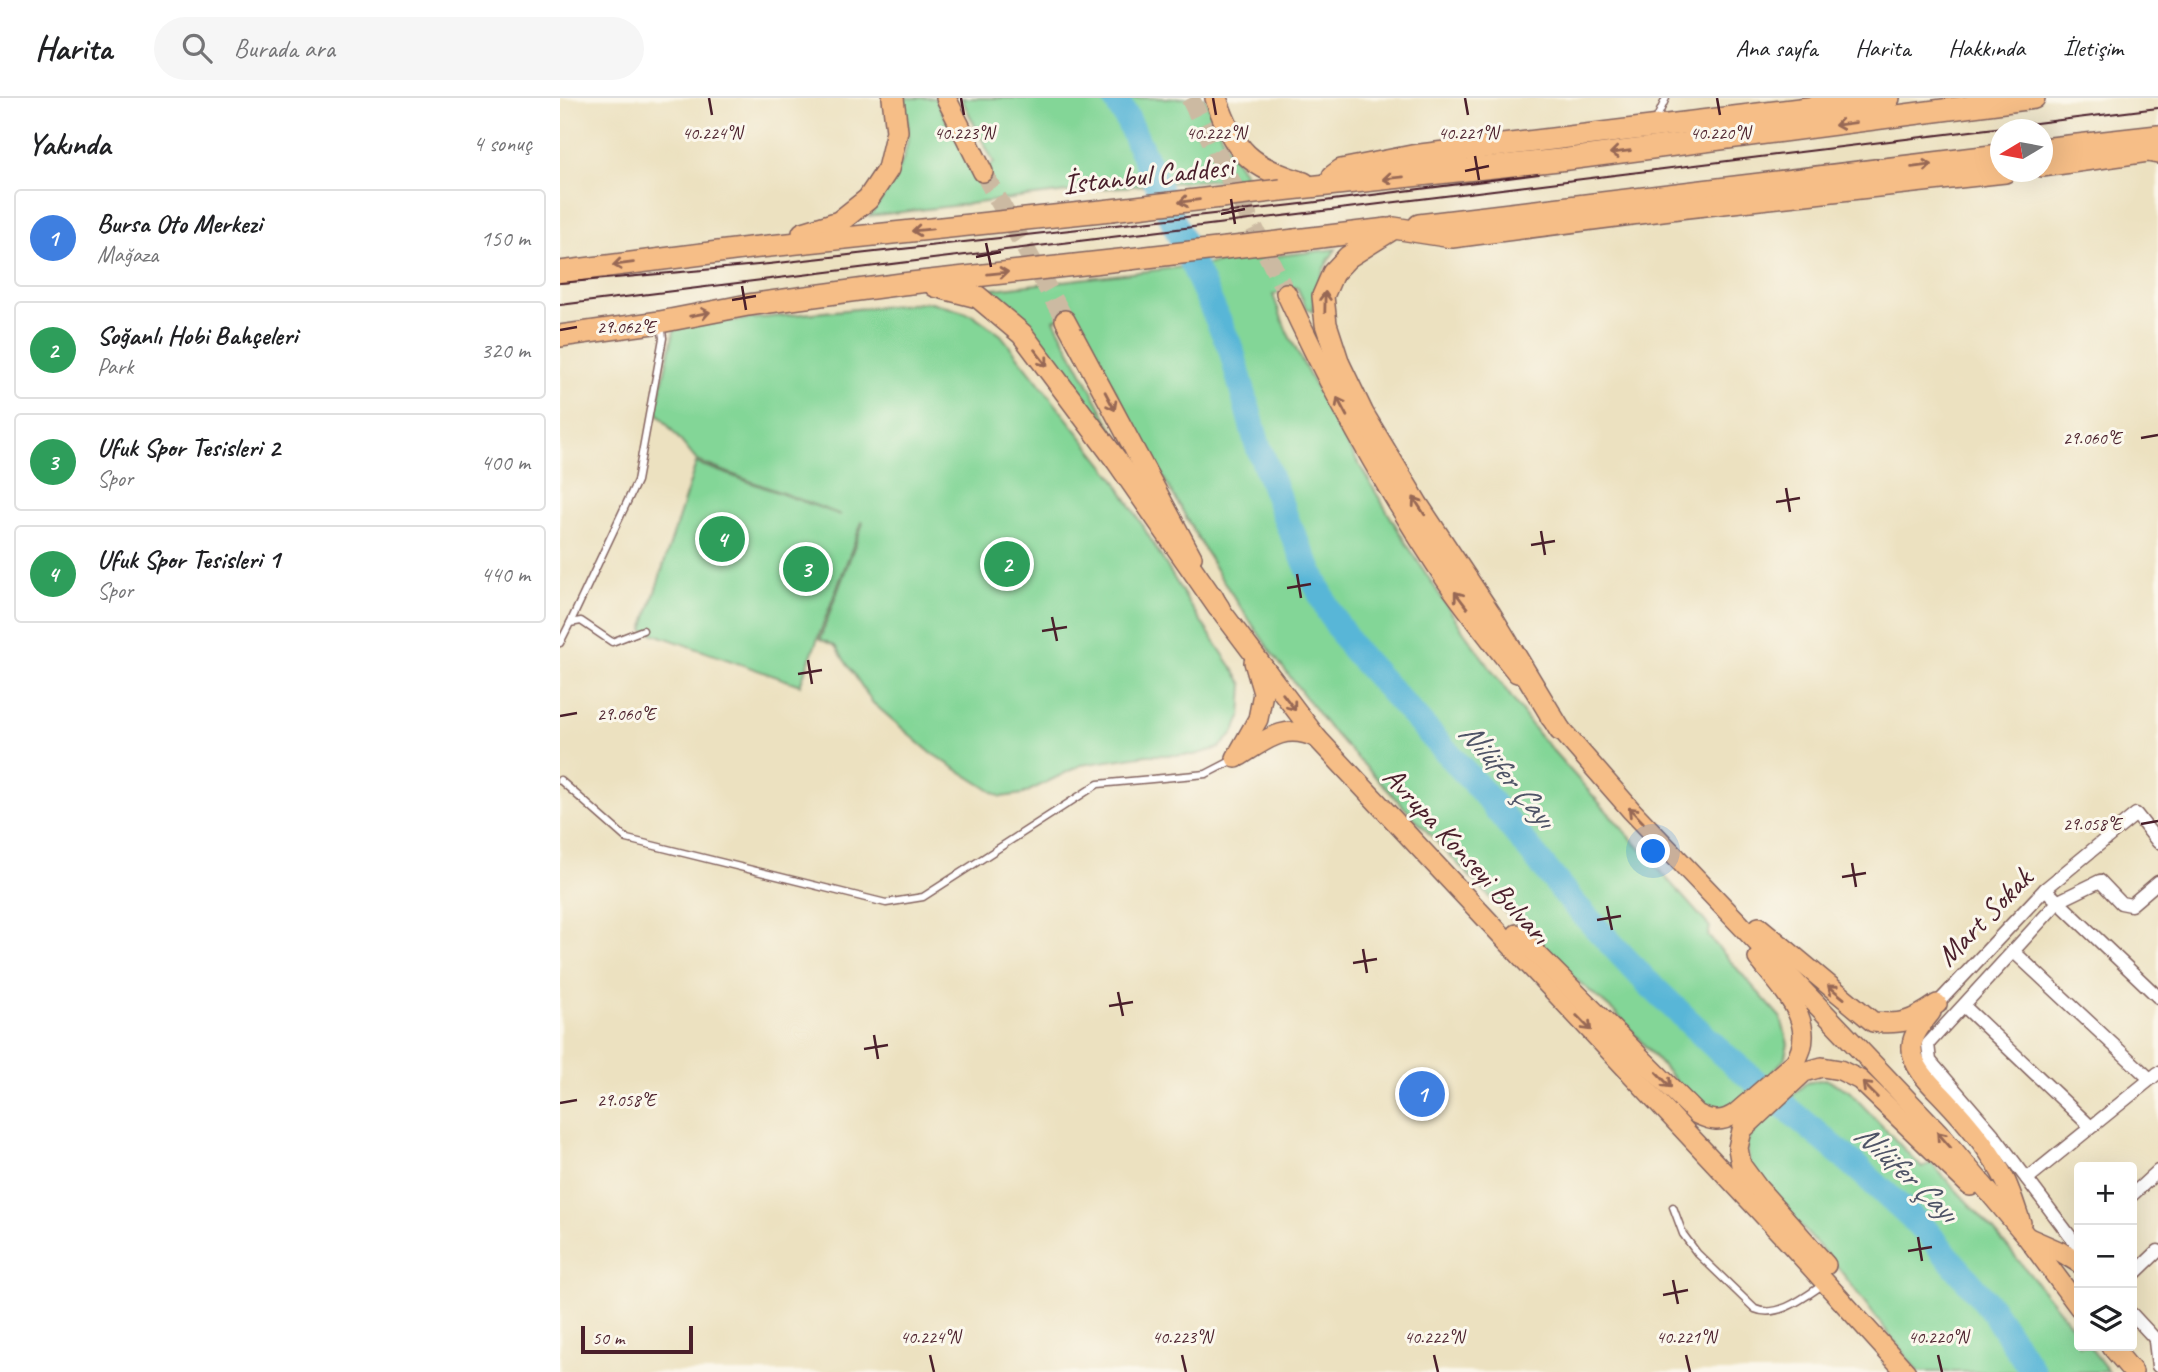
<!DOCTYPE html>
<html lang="tr">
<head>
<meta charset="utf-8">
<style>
	:root { --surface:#fff; --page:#f6f6f6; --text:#202124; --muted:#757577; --line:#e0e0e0; --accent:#b5179e }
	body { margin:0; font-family:Caveat,sans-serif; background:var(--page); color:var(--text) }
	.controls { position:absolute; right:21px; bottom:21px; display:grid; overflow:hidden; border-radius:7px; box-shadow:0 7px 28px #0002 }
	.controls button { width:63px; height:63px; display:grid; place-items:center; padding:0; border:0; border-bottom:2px solid var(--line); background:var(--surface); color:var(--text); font:35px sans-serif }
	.compass { position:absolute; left:1430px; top:21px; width:63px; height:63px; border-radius:50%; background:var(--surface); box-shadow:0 7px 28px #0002; rotate:260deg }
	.scale { position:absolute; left:21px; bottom:18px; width:112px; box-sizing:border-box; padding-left:7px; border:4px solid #4a1f2b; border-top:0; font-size:19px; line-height:24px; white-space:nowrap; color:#4a1f2b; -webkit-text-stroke:5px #fbf7ec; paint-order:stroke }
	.you { position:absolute; left:1094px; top:754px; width:24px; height:24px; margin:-18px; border:5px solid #fff; border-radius:50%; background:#1a73e8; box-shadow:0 0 0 10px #1a73e833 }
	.badge { display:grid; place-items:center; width:46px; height:46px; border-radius:50%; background:var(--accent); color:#fff; font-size:23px; font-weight:700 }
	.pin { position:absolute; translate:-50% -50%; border:4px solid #fff; box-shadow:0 2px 7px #0006 }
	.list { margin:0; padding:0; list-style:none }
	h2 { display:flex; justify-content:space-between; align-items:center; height:91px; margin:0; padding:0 28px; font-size:30px }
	h2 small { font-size:23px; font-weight:400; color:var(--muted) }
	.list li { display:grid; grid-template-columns:46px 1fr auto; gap:21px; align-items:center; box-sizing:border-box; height:98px; margin:0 14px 14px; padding:0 14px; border:2px solid var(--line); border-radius:7px }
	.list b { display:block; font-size:26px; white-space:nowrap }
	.list p { margin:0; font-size:23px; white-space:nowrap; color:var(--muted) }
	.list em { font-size:23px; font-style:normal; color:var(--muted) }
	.icon { flex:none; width:38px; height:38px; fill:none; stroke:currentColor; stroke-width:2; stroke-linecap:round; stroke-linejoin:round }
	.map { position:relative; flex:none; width:1598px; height:1274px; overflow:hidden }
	header { display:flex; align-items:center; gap:42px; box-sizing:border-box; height:98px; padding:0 35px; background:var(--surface); border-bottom:2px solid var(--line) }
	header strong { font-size:33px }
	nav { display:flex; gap:38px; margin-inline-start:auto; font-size:24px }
	.search { width:490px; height:63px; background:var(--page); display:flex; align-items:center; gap:18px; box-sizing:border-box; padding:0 24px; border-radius:38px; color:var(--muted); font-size:26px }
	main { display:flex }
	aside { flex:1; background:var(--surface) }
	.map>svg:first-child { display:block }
	.green { fill:#83d697; stroke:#667a61; stroke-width:2 }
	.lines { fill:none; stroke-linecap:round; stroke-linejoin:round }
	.river { stroke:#59b6d7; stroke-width:26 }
	.primary-tunnel { stroke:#ccbaa2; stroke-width:19; stroke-dasharray:19 10; stroke-linecap:butt }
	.lane-casing { stroke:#83635f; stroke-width:9 }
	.street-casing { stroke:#83635f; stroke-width:15 }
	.primary-casing { stroke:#83635f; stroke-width:22 }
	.highway-casing { stroke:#83635f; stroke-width:24 }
	.lane { stroke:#fff; stroke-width:6 }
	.street { stroke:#fff; stroke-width:12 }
	.primary { stroke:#f6be87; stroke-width:19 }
	.highway { stroke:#f6be87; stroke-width:21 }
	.tram { stroke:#4a1f2b; stroke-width:2 }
	.highway-bridge-casing { stroke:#83635f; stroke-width:24; stroke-linecap:butt }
	.highway-bridge { stroke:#f6be87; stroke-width:21 }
	.oneway { stroke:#976754 }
	.ticks { fill:none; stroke:#4a1f2b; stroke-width:2.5 }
	.labels { text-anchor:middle; stroke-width:6; stroke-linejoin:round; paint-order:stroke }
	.street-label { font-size:30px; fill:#4a1f2b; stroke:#fbf7ec }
	.water-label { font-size:32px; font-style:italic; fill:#4f5467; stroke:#fbf7ec }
	.ticks-label { font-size:18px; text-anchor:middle; fill:#4a1f2b; stroke:#fbf7ec; stroke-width:6; stroke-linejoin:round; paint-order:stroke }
</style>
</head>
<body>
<header>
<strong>Harita</strong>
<div class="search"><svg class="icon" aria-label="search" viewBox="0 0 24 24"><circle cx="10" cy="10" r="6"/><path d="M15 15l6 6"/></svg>Burada ara</div>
<nav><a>Ana sayfa</a><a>Harita</a><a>Hakkında</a><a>İletişim</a></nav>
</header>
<main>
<aside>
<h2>Yakında<small>4 sonuç</small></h2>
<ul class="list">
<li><span class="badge" style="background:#3f7fe0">1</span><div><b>Bursa Oto Merkezi</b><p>Mağaza</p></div><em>150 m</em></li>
<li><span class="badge" style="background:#2e9e5b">2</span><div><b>Soğanlı Hobi Bahçeleri</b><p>Park</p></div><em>320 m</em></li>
<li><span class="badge" style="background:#2e9e5b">3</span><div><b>Ufuk Spor Tesisleri 2</b><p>Spor</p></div><em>400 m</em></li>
<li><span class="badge" style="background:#2e9e5b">4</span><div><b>Ufuk Spor Tesisleri 1</b><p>Spor</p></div><em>440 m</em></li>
</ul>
</aside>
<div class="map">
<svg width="1598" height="1274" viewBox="0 0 1598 1274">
	<rect width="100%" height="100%" fill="#fbf7ec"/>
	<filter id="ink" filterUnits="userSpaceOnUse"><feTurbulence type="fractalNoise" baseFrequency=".0143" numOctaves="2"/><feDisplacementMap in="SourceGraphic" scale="14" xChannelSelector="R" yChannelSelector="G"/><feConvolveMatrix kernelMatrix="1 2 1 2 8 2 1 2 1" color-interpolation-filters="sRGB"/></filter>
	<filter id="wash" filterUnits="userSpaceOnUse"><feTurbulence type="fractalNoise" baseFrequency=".00686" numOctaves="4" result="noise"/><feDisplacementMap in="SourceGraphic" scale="28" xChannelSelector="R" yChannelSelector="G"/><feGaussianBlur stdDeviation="1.57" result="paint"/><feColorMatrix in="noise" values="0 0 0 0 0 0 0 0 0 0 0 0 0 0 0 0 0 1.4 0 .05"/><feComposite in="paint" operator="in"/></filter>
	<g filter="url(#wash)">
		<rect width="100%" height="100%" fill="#ece1c0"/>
		<g class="green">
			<path d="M342 0H375L415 78 434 65 401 0H645L665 46 687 79 524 92 309 118C328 94 351 60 348 27 347 18 344 9 342 0Z"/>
			<path d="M776 151C763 169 753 191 753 214L746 209 737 189 713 197 727 234 772 321 846 445 904 534 978 636 1150 829 1148 838 1221 920 1228 946 1224 962 1179 1008 1150 1017 1121 989 1056 915 995 864 915 784 770 631 711 554 659 477 570 321 513 212 494 222 561 348 554 346C516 291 480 234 426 192Z"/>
			<path d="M371 204 413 217 441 237 554 380 630 507 683 586 681 619 673 636 659 650 634 657H587L521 667 463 696 441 699 371 655 313 605 275 548 260 541 303 425 302 424 240 587 83 532 136 365 281 417 137 363 96 313 115 228Z"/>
			<path d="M1265 981 1288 992 1362 1070 1371 1065 1435 1134 1519 1236V1248H1529L1549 1274H1358L1276 1167 1214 1099 1190 1068 1186 1045 1193 1034 1246 985Z"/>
		</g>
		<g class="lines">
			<path class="river" d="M555 0 567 20 671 251 697 345 728 426 768 512 792 550 922 693 1014 806 1085 882 1164 957 1291 1064 1367 1134 1430 1209 1473 1274"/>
		</g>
	</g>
	<g filter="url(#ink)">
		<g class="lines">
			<g class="primary-tunnel">
				<path d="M630 0 726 195"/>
				<path d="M423 74 505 222"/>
			</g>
			<g class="lane-casing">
				<g id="lane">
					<path d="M1095 24 1106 0"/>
					<path d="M10 525 77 383 103 240 101 226"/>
					<path d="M0 545 10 525 21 523 52 544 83 532"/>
					<path d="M0 682 67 741 326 805 363 799 538 686 646 676 675 661"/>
					<path d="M1113 1109 1123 1136 1137 1155 1195 1211C1218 1221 1246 1198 1264 1186"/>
				</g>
			</g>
			<g class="street-casing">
				<g id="street">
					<path d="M1485 791 1598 899"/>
					<path d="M1453 853 1590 981"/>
					<path d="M1377 906 1485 791 1576 716 1598 744"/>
					<path d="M1404 908 1531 1029"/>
					<path d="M1467 1081 1598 975"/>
					<path d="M1572 1097 1598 1073"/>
					<path d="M1519 1150 1433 1036 1370 963 1368 946 1499 803 1540 783 1561 805 1571 807 1598 784"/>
					<path d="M1572 1178 1598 1153"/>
					<path d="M1572 1216 1598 1244"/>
					<path d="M1598 1241 1595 1243 1598 1268"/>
				</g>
			</g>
			<g class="primary-casing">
				<g id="primary">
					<path d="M386 0 423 74"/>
					<path d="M726 195C772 295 825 390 886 482 908 514 933 545 957 575"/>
					<path d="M505 222 632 459"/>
					<path d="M653 498 659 510 757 640 1225 1140 1346 1274"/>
					<path d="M990 619 1072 713 1378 1034 1467 1139 1519 1209"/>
					<path d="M680 658C707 641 725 625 757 640"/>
					<path d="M676 660 698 621 703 595 694 564"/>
					<path d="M1199 829 1313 924C1343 927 1352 923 1377 906"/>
					<path d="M957 836 1137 1016C1151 1023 1161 1025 1175 1016L1235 964C1260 925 1221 890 1198 860"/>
					<path d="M1371 914C1364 923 1353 935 1352 947 1350 966 1369 985 1381 997 1405 1022 1431 1052 1446 1084 1452 1097 1456 1111 1461 1125"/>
					<path d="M1469 1140 1501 1154 1519 1165"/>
					<path d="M1266 1167 1198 1090 1181 1067 1178 1050 1182 1032 1244 974 1262 969 1280 972 1300 982 1410 1088"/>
					<path d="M1551 1248 1573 1274"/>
				</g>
			</g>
			<g class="highway-casing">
				<g id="highway">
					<path d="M656 0C674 54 690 69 744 85"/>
					<path d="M1482 51 1598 38"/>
					<path d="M1482 68 1588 53 1598 55"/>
					<path d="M773 78 781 72 852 58 1329 0"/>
					<path d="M721 92 1008 61 1474 0"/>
					<path d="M859 127 1440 57"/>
					<path d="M243 135 279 124 308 101 328 71 337 33 333 0"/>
					<path d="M735 142 827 131"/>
					<path d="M0 174 190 150 551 112"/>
					<path d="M375 188 418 199 462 236 557 363 659 510"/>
					<path d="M0 238 100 224 188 207 342 186 569 161"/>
					<path d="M1000 632 930 516 857 406 803 316 779 266 766 226 763 198 773 175 788 159 834 130 892 139 1118 110 1445 74"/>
				</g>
			</g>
			<use href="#lane" class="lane"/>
			<use href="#street" class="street"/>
			<use href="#primary" class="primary"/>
			<use href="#highway" class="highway"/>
			<g class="tram">
				<path d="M0 185 209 166 733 107 979 76"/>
				<path d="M0 207 1598 10"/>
			</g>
			<g class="highway-bridge-casing">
				<g id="highway-bridge">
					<path d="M551 112 721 92"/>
					<path d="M569 161 735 142"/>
				</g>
			</g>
			<use href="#highway-bridge" class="highway-bridge"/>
		</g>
		<defs><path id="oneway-shaft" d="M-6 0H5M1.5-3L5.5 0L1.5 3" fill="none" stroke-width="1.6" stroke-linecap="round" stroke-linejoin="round" transform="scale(1.75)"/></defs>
		<g class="oneway">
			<use href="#oneway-shaft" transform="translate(1285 26) rotate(173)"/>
			<use href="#oneway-shaft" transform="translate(1060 54) rotate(173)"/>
			<use href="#oneway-shaft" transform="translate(1362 68) rotate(-7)"/>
			<use href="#oneway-shaft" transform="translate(833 80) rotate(174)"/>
			<use href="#oneway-shaft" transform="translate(629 103) rotate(173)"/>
			<use href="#oneway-shaft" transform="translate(362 132) rotate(174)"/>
			<use href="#oneway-shaft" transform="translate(63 166) rotate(173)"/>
			<use href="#oneway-shaft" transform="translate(438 175) rotate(-6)"/>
			<use href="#oneway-shaft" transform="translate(765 204) rotate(-89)"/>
			<use href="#oneway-shaft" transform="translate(140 216) rotate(-11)"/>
			<use href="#oneway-shaft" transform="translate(481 260) rotate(52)"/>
			<use href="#oneway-shaft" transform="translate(550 303) rotate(62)"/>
			<use href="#oneway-shaft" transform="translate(782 309) rotate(-118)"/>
			<use href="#oneway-shaft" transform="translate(859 408) rotate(-123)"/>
			<use href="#oneway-shaft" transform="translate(901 502) rotate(-127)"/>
			<use href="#oneway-shaft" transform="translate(729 604) rotate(53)"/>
			<use href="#oneway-shaft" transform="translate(1076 717) rotate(-134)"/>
			<use href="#oneway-shaft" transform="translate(1276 894) rotate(-141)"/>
			<use href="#oneway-shaft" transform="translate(1024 925) rotate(46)"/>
			<use href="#oneway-shaft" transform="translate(1104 982) rotate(46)"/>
			<use href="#oneway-shaft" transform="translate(1310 992) rotate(-135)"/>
			<use href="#oneway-shaft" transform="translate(1384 1042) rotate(-131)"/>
		</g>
	</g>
	<path class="ticks" d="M149 0 152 17M401 0 404 17M653 0 656 17M905 0 908 17M1157 0 1160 17M915 58 919 82M905 73 929 68M671 101 675 126M661 116 685 111M426 145 431 169M416 159 441 154M182 188 186 212M172 202 196 198M0 232 17 229M1581 340 1598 337M1226 390 1230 414M1216 404 1240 400M981 433 985 457M971 447 995 443M737 476 741 500M727 490 751 486M492 519 497 543M482 533 507 529M248 562 252 586M238 576 262 572M0 618 17 615M1581 726 1598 723M1292 765 1296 789M1282 779 1306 775M1047 808 1052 832M1037 822 1061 818M803 851 807 875M793 865 817 861M558 894 563 918M549 908 573 904M314 937 318 961M304 951 328 947M0 1005 17 1002M1358 1139 1362 1163M1348 1153 1372 1149M1113 1182 1118 1206M1103 1197 1128 1192M370 1257 374 1274M622 1257 626 1274M874 1257 878 1274M1126 1257 1130 1274M1378 1257 1382 1274"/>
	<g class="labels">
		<g class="street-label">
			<text transform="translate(588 77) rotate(-6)" y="10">İstanbul Caddesi</text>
			<text transform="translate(907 757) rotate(47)" y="10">Avrupa Konseyi Bulvarı</text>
			<text transform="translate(1424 819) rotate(-46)" y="10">Mart Sokak</text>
		</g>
		<g class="water-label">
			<text transform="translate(948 676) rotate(49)" y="11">Nilüfer Çayı</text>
			<text transform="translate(1347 1074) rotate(43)" y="11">Nilüfer Çayı</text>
		</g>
	</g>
	<g class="ticks-label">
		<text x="152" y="41">40.224°N</text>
		<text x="404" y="41">40.223°N</text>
		<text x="656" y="41">40.222°N</text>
		<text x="908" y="41">40.221°N</text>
		<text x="1160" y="41">40.220°N</text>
		<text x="66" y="235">29.062°E</text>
		<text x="1532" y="346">29.060°E</text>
		<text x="66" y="622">29.060°E</text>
		<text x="1532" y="732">29.058°E</text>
		<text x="66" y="1008">29.058°E</text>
		<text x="370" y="1245">40.224°N</text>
		<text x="622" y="1245">40.223°N</text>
		<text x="874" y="1245">40.222°N</text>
		<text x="1126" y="1245">40.221°N</text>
		<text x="1378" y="1245">40.220°N</text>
	</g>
</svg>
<div class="controls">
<button>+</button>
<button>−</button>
<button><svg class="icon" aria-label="layers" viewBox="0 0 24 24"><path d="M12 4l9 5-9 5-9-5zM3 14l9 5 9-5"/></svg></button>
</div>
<svg class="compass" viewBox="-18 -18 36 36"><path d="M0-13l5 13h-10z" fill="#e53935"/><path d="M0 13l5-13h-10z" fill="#757577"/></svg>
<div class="scale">50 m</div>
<div class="you"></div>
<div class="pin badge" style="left:862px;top:996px;background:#3f7fe0">1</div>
<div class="pin badge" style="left:447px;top:466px;background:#2e9e5b">2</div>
<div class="pin badge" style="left:246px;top:471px;background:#2e9e5b">3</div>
<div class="pin badge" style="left:162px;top:441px;background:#2e9e5b">4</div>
</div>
</main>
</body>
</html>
